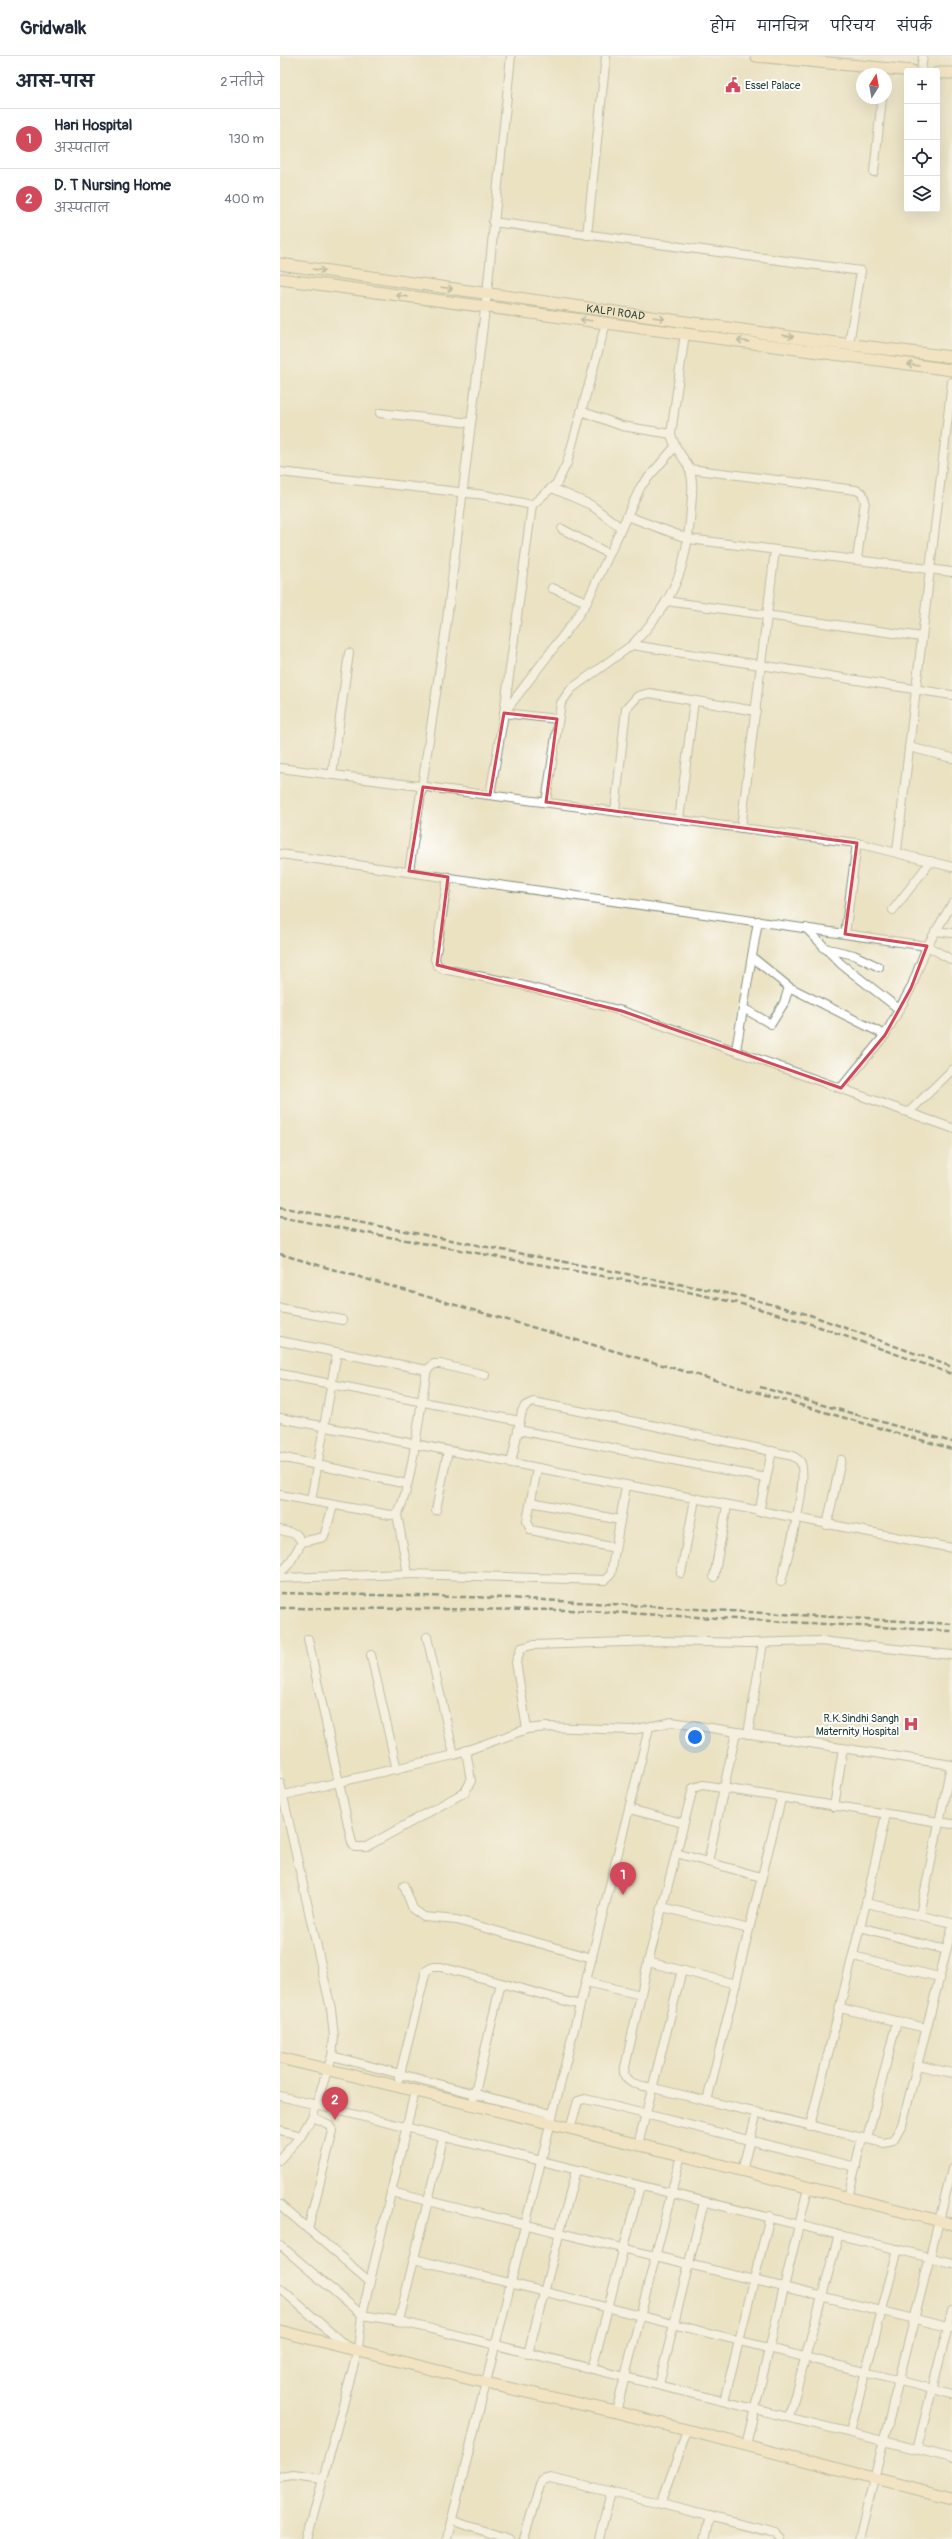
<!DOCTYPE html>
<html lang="hi">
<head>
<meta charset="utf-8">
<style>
	:root { --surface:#fff; --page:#f2f2f3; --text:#1f2937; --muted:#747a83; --line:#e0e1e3; --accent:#d1495b }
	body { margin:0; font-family:Pangolin,"Playpen Sans Deva",sans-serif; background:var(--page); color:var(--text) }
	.controls { position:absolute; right:12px; top:12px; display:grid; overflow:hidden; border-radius:4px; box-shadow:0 4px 16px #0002 }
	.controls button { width:36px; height:36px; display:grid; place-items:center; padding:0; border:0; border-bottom:1px solid var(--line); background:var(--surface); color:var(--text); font:20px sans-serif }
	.compass { position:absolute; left:576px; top:12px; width:36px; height:36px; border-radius:50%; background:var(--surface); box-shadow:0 4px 16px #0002; rotate:11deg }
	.you { position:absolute; left:415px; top:1681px; width:14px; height:14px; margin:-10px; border:3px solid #fff; border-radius:50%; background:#1a73e8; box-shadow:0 0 0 6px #1a73e833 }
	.badge { display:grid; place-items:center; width:26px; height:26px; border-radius:50%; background:var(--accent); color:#fff; font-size:13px; font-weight:700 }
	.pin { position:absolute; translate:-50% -33px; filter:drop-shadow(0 1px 2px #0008) }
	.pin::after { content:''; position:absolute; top:21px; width:14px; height:12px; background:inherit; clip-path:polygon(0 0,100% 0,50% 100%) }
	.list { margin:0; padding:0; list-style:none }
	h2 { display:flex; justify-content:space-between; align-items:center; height:52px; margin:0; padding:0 16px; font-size:17px }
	h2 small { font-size:13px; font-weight:400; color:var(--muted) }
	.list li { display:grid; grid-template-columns:26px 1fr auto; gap:12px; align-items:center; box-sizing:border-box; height:60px; padding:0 16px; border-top:1px solid var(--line) }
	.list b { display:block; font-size:15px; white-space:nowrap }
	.list p { margin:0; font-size:13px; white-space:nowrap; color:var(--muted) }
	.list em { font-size:13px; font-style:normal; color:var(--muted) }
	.icon { flex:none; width:22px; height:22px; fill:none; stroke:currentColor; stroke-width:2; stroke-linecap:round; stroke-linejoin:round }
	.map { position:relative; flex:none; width:672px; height:2483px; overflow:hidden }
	header { display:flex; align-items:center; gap:24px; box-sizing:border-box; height:56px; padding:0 20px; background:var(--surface); border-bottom:1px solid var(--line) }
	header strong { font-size:19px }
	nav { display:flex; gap:22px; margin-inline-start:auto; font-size:14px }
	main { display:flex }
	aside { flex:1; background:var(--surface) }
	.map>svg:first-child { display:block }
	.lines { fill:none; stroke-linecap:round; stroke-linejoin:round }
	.street-casing { stroke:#85907b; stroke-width:10 }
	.secondary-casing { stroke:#85907b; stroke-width:13 }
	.street { stroke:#fff; stroke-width:8 }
	.secondary { stroke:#fae7c3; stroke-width:11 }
	.rail { stroke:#1f3d34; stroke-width:2.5; stroke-dasharray:6 3; stroke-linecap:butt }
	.oneway { stroke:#8c927c }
	.marked { fill:none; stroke:#d1495b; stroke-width:3; stroke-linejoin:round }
	.labels { text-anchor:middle; stroke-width:4; stroke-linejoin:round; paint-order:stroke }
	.poi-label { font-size:11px; fill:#1f3d34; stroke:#fff; text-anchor:start }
	.street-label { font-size:11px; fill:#1f3d34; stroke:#fff }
</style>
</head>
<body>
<header>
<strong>Gridwalk</strong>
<nav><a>होम</a><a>मानचित्र</a><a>परिचय</a><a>संपर्क</a></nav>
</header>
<main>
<aside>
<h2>आस-पास<small>2 नतीजे</small></h2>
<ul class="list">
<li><span class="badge">1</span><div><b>Hari Hospital</b><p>अस्पताल</p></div><em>130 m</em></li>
<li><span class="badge">2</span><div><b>D. T Nursing Home</b><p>अस्पताल</p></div><em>400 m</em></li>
</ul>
</aside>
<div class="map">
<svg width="672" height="2483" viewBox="0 0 672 2483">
	<rect width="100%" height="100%" fill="#fff"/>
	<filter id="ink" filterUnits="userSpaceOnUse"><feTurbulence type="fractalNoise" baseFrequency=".025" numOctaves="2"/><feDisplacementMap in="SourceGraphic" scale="8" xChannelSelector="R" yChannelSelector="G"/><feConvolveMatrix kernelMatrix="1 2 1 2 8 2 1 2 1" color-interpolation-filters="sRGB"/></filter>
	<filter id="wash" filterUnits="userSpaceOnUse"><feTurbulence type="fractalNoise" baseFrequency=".012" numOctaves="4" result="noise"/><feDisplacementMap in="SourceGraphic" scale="16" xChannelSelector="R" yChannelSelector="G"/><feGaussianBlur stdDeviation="0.9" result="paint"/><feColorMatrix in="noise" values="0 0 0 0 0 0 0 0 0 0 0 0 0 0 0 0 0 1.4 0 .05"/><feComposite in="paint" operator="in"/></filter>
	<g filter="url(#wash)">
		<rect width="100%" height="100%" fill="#ebe2c2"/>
	</g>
	<g filter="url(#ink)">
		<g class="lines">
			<g class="street-casing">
				<g id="street">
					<path d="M641 15 643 0"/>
					<path d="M594 116 602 42"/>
					<path d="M213 166 581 215 569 288"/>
					<path d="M307 179 326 0"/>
					<path d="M301 355 342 370 391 378"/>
					<path d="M100 357 191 367"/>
					<path d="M409 413 576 434 582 437 585 445 577 503"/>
					<path d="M0 416 205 439 252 449 277 427 287 407 326 267"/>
					<path d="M272 432 311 449 341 472"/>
					<path d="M347 460 409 483 672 516"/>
					<path d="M282 473 329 498"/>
					<path d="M272 532 307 546"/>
					<path d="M386 545 642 581"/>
					<path d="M352 589C395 544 407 512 411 452 412 440 414 424 409 412 403 399 395 395 391 378L405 277"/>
					<path d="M277 663 224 657 295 564 307 546 361 430 394 392"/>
					<path d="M629 691 672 702"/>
					<path d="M0 712 577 787 672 811"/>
					<path d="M52 719 69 597"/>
					<path d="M210 739 224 657 252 449"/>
					<path d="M266 746 281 647 291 633 352 589 672 639"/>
					<path d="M335 755 346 653 358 640 369 637 476 655"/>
					<path d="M399 764 414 645"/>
					<path d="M461 772 495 494"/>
					<path d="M577 787 565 878 647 890 672 904"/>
					<path d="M617 795 672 326"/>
					<path d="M0 798 565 878"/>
					<path d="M129 815 166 572 207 237 231 0"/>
					<path d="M168 821 155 903 157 909 163 913 233 927 342 955 672 1072"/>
					<path d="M613 854 651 805"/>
					<path d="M526 872 561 908 619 953"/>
					<path d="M655 875 672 877"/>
					<path d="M544 892 574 899 599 911"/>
					<path d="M472 901 509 931 605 979"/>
					<path d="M463 952 491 968 504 947 509 931"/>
					<path d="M456 994 478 865"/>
					<path d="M561 1032 605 979 631 932 647 890 672 848"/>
					<path d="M629 1056 672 1014"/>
					<path d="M0 1252 62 1264"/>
					<path d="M0 1285 147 1314C141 1343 131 1438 117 1458L110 1459 0 1439"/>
					<path d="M147 1314 154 1308H160L205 1319"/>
					<path d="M0 1318 240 1365"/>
					<path d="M0 1362 672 1492"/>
					<path d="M238 1374 486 1422"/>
					<path d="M0 1401 127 1428"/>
					<path d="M231 1408 242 1355 245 1350 253 1346 371 1369 513 1400 520 1405C530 1423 507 1502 501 1526"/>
					<path d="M257 1413 247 1465 251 1474 335 1492"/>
					<path d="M31 1445 57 1296"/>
					<path d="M251 1446 340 1464"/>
					<path d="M156 1454 168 1395"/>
					<path d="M479 1456 492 1395"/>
					<path d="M117 1458 128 1518"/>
					<path d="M547 1469 561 1404"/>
					<path d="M0 1474 16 1478 22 1486"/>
					<path d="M0 1517 9 1508 22 1486 44 1481 53 1450"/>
					<path d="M401 1517 415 1443"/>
					<path d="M434 1521 447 1450"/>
					<path d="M0 1522 128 1518 325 1524 331 1518 346 1430"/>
					<path d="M147 1581 174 1699"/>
					<path d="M28 1583 72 1787 75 1791H86L185 1736 191 1725 186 1694"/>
					<path d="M91 1599 117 1714"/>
					<path d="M247 1673 236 1606 241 1592 252 1589 378 1585 469 1587 540 1585 672 1599"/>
					<path d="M468 1678 483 1587"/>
					<path d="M0 1727 51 1953 54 1981 52 2000 32 2061 21 2080 0 2103"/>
					<path d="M0 1740 174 1699 247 1673 266 1671 352 1674 392 1666 672 1709"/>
					<path d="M554 1751 563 1692"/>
					<path d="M349 1753 403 1767"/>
					<path d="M672 1768 423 1729 413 1732 368 1906 344 2016C345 2029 362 2029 373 2032L604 2087 613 2085 622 2069 672 1872"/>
					<path d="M396 1797 481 1821"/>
					<path d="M428 1806 456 1676"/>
					<path d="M124 1830 133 1853 144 1861 177 1864 312 1902"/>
					<path d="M586 1847 672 1867"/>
					<path d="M382 1851 469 1873"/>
					<path d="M640 1859 671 1709"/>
					<path d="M580 1871 666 1894"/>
					<path d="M573 1900 659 1921"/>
					<path d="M368 1906 456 1928"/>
					<path d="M306 1926 361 1939"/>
					<path d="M221 1927 161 1911H153L146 1915 120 2018 272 2058"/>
					<path d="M560 1952 646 1972"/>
					<path d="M52 2000 120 2018 119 2022"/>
					<path d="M637 2009 672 2017"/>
					<path d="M0 2040 672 2207"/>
					<path d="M194 2041 221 1927 300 1949"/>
					<path d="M427 2045 501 1743"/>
					<path d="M530 2070 586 1847 606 1758"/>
					<path d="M290 2072 298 2045 305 2043 576 2111"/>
					<path d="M0 2074 21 2080"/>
					<path d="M587 2083 617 1965"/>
					<path d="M358 2089 402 1914"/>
					<path d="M462 2115 477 2056"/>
					<path d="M111 2136 672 2272"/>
					<path d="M568 2142 582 2082"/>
					<path d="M0 2149 90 2226"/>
					<path d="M28 2173 53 2075 48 2068 32 2061"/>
					<path d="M0 2189 82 2259 119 2265 672 2402"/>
					<path d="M134 2203 672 2338"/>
					<path d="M0 2232 66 2290"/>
					<path d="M119 2265 163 2082"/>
					<path d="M248 2298 296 2114"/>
					<path d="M312 2313 360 2130"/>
					<path d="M379 2329 424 2146"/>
					<path d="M444 2345 490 2160"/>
					<path d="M336 2356 401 2099"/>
					<path d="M509 2361 559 2178"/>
					<path d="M407 2375 381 2448 495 2477 501 2483"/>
					<path d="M570 2376 618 2193"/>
					<path d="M466 2389 528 2132"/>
					<path d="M637 2393 672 2255"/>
					<path d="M0 2421 13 2419 43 2423"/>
					<path d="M173 2465 229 2483"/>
					<path d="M27 2483 78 2293 82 2259 135 2035"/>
					<path d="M167 2483 369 1672"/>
					<path d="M244 2483 260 2428 263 2424 270 2422 381 2448"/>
					<path d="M319 2483 331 2436"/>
					<path d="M424 2483 430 2460"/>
					<path d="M579 2483 672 2113"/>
				</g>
			</g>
			<g class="secondary-casing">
				<g id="secondary">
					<path d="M476 0 632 15"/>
					<path d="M657 17H672"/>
					<path id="s1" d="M0 208 540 285 672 301"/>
					<path d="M0 223 672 314"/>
					<path d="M0 2002 401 2099 672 2168"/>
					<path d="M0 2275 206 2327 336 2356 672 2442"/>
				</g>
			</g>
			<use href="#street" class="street"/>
			<use href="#secondary" class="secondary"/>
			<g class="rail">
				<path d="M0 1151 461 1240 530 1259 672 1311"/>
				<path d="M0 1161 399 1234 466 1249 534 1269 672 1318"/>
				<path d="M0 1198 672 1393"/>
				<path d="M480 1331 672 1386"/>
				<path d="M0 1537 229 1542 672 1568"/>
				<path d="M0 1552 290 1554 672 1575"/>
			</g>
		</g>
		<defs><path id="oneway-shaft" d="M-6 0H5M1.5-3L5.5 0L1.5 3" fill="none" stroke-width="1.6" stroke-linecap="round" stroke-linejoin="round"/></defs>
		<g class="oneway">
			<use href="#oneway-shaft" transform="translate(39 214) rotate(8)"/>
			<use href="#oneway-shaft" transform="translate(167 232) rotate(8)"/>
			<use href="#oneway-shaft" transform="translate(122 240) rotate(-172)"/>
			<use href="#oneway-shaft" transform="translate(379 262) rotate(8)"/>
			<use href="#oneway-shaft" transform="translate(306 264) rotate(-173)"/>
			<use href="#oneway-shaft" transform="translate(508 280) rotate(8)"/>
			<use href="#oneway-shaft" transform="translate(463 285) rotate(-172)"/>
			<use href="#oneway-shaft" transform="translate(633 309) rotate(-172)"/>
		</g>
	</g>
	<path d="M0 0H672V2483H0ZM224 657 277 663 266 746 577 787 565 878 647 890 631 932 605 979 561 1032 342 955 157 909 168 821 129 815 143 731 210 739Z" fill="#ebe2c2" fill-opacity=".55" fill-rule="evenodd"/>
	<path class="marked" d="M224 657 277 663 266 746 577 787 565 878 647 890 631 932 605 979 561 1032 342 955 157 909 168 821 129 815 143 731 210 739Z"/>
	<defs>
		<g id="civic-bare" transform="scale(1.2)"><path d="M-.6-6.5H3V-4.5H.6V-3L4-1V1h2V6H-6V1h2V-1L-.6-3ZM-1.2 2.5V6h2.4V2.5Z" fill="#d1495b" stroke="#fff" stroke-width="2.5" paint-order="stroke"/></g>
		<g id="hospital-bare" transform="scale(1.2)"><path d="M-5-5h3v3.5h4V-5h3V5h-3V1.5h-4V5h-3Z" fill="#d1495b" stroke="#fff" stroke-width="2.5" paint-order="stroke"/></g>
	</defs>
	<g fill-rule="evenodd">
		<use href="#civic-bare" x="453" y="29"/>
		<use href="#hospital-bare" x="631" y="1668"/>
	</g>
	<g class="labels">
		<g class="poi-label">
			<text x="465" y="33">Essel Palace</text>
			<text x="619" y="1666" text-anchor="end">R.K.Sindhi Sangh<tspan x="619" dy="13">Maternity Hospital</tspan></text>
		</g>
		<g class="street-label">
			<text dy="4" stroke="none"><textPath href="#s1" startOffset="339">KALPI ROAD</textPath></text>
		</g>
	</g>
</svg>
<div class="controls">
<button>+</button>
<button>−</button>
<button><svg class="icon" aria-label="locate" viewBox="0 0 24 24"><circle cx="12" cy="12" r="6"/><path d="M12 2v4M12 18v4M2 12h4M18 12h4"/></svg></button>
<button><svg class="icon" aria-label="layers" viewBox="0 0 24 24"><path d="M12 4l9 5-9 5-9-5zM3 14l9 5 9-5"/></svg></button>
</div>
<svg class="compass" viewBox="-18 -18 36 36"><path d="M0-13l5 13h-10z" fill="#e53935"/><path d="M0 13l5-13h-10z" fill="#747a83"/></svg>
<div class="you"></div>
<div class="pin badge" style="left:343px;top:1839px">1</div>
<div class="pin badge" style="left:55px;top:2064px">2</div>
</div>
</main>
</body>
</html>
